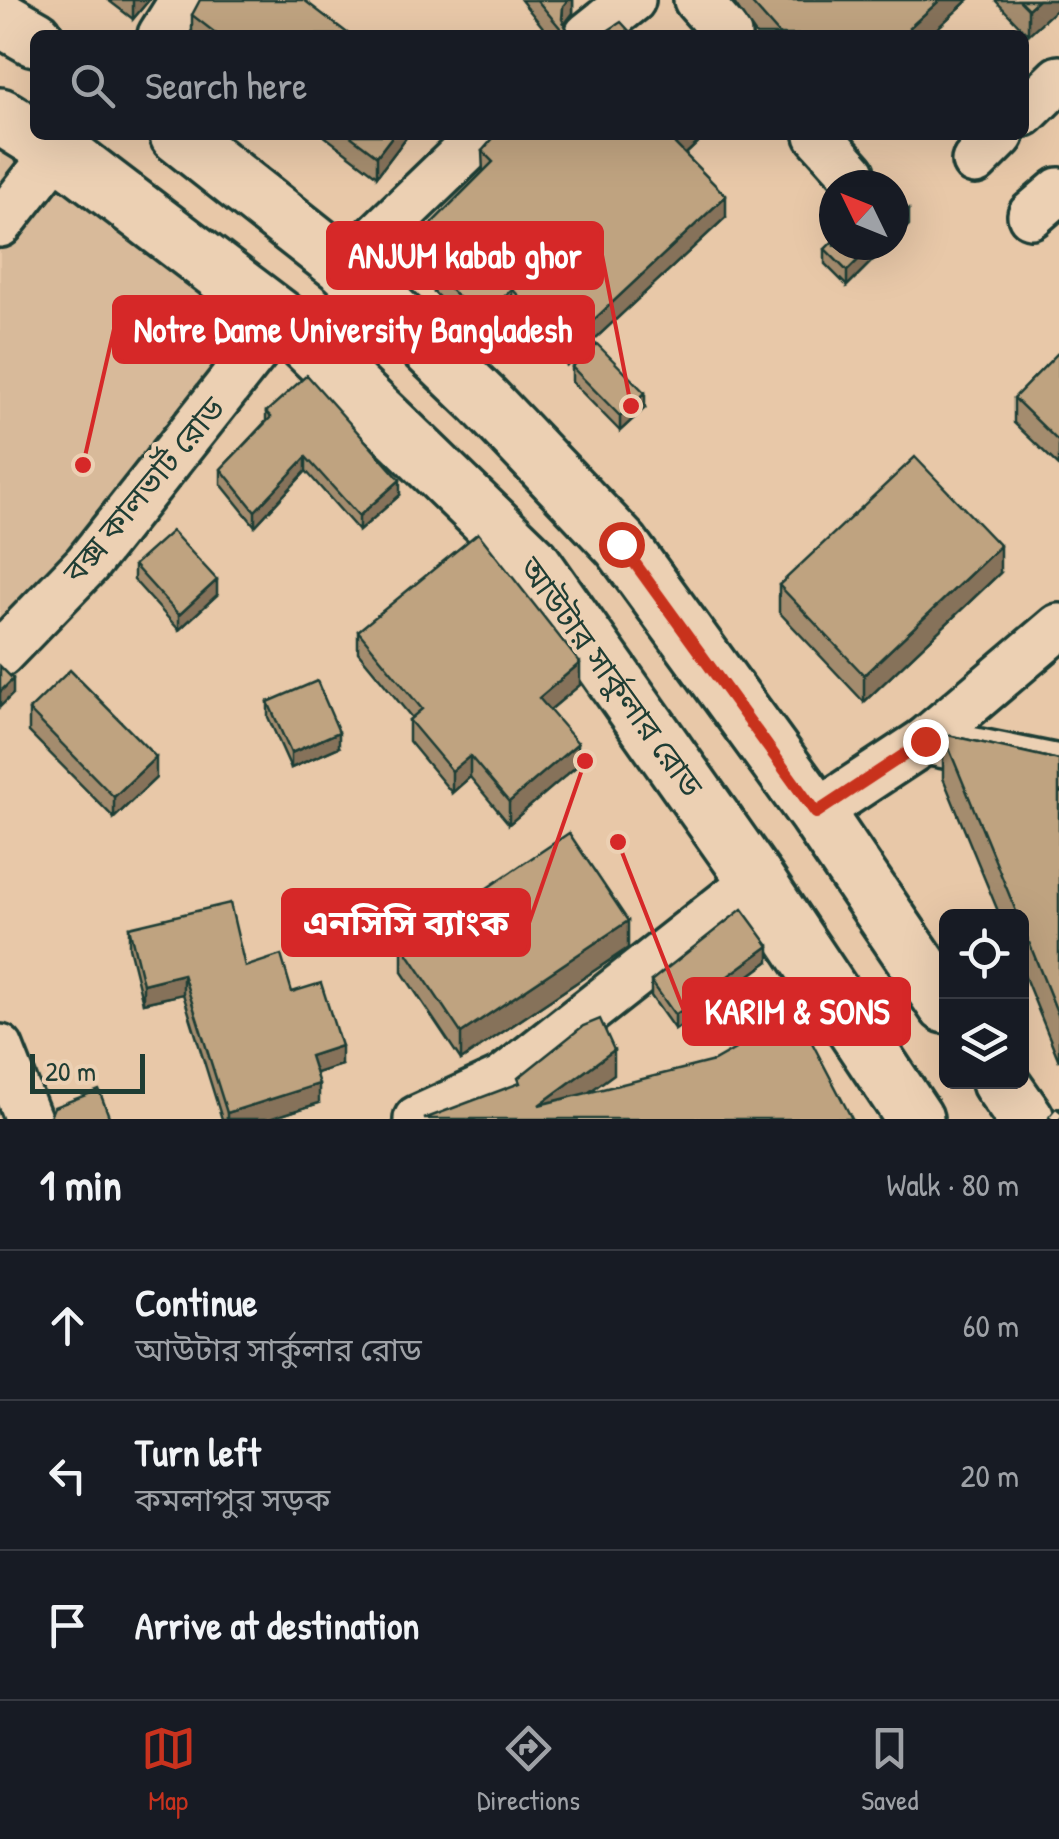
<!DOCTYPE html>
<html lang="en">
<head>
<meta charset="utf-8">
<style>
	:root { --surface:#171b24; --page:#20242c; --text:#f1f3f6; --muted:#9ea1a6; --line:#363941; --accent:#c8321e }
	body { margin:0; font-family:"Patrick Hand","Noto Sans Bengali",sans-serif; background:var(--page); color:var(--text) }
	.controls { position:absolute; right:30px; bottom:30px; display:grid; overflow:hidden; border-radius:15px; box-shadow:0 10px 40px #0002 }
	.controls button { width:90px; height:90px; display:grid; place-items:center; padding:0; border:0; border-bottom:2px solid var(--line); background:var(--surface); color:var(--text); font:50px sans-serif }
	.compass { position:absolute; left:819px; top:170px; width:90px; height:90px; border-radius:50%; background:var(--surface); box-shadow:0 10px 40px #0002; rotate:313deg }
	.scale { position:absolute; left:30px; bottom:25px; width:115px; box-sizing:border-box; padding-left:10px; border:5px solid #1f3d34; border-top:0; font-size:28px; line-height:35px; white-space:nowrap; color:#1f3d34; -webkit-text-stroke:8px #ecd0b3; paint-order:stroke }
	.stop { position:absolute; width:30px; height:30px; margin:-22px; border:8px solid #c8321e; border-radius:50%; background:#fff }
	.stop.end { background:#c8321e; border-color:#fff; box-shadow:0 2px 10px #0008 }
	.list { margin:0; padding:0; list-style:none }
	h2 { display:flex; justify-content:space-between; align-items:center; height:130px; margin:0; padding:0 40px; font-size:42px }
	h2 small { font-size:32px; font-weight:400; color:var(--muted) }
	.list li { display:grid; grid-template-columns:65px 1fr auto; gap:30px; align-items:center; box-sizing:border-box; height:150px; padding:0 40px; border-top:2px solid var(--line) }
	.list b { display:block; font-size:38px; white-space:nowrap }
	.list p { margin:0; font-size:32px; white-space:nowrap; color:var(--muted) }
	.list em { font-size:32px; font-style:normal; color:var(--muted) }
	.icon { flex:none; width:55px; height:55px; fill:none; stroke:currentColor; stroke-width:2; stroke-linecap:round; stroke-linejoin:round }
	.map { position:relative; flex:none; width:1059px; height:1119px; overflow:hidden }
	.search { position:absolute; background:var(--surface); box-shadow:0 10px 40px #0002; left:30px; right:30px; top:30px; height:110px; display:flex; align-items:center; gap:25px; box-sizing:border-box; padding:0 35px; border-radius:15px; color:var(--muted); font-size:38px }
	.sheet { height:580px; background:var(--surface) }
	nav { display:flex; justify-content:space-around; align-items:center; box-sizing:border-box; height:140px; border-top:2px solid var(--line); background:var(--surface); font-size:28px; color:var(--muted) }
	nav a { display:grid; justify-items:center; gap:5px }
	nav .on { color:var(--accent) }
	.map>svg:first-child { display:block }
	.built { fill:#d8ba9a }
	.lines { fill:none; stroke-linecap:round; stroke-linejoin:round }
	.minor-casing { stroke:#1f3d34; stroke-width:52 }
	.major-casing { stroke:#1f3d34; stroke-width:62 }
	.minor { stroke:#ecd0b3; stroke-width:45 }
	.major { stroke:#ecd0b3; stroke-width:55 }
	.rail-casing { stroke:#1f3d34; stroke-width:11 }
	.rail { stroke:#ecd0b3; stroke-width:8; stroke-dasharray:22; stroke-linecap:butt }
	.wall { fill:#a48c6e; stroke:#1f3d34; stroke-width:2.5 }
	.shaded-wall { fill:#86725a; stroke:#1f3d34; stroke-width:2.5 }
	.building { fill:#bfa380; stroke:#1f3d34; stroke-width:2.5 }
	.route { stroke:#c8321e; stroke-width:12 }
	.labels { text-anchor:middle; stroke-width:9; stroke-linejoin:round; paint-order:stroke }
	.street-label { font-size:32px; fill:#1f3d34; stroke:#ecd0b3 }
	.leader { fill:none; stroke:#d62828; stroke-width:4 }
	.callout-dot { fill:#d62828; stroke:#ecd0b3; stroke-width:4 }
	.callout { fill:#d62828; stroke:#d62828; stroke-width:4 }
	.callout-label { font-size:35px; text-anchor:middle; font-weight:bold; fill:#fff }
</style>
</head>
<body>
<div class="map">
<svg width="1059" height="1119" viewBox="0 0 1059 1119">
	<rect width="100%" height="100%" fill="#e8c8a8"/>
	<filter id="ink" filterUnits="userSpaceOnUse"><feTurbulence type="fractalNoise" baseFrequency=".01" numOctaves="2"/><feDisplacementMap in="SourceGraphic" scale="20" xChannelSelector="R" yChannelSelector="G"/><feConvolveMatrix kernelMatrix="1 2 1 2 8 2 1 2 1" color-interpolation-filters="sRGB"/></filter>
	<g filter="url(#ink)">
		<path class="built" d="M0 153 281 319 0 654Z"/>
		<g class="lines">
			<g class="minor-casing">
				<g id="minor">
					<path d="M697 0 728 35"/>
					<path d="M161 35 183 0"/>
					<path d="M588 35 632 0"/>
					<path d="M1024 113 1059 79"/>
					<path d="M818 135 852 173"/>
					<path d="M975 161 1001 135"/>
					<path d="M1031 215 1059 191"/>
					<path d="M0 224 57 151"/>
					<path d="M345 267 482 135"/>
					<path d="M0 654 87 564 281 319"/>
					<path d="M925 741 1059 627"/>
					<path d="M816 813 925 741 1059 768"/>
					<path d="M0 1048 28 1119"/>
					<path d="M417 1119 502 1080 756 880"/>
				</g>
			</g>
			<g class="major-casing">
				<g id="major">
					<path d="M0 18 35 38"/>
					<path d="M0 116 76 163 281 319 532 562 756 880 915 1119"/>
					<path d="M178 135 345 267 484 401 621 545 816 813 946 1005"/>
					<path d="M1000 1082 1026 1119"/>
				</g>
			</g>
			<use href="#minor" class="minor"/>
			<use href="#major" class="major"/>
			<g class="rail-casing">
				<path id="rail" d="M1053 1119 1059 1112"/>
			</g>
			<use href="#rail" class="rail"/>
		</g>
		<g class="wall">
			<path d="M108 0H149L133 19Z"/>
			<path d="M521 0H573V13L565 24 568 32 578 35H549Z"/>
			<path d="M732 0H968L930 35H756Z"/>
			<path d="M995 0H1059L1028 35Z"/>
			<path d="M192 15 350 35H192Z"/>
			<path d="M323 135H408L377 176Z"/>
			<path d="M706 135 685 155 726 217 567 365 512 309 480 340 409 266V246L483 172 482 151Z"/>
			<path d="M834 245H888L847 286 825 264V249Z"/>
			<path d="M1059 352V466L1014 423V398Z"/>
			<path d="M572 367 645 408 620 431 572 382Z"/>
			<path d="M266 412 400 495 359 531 306 471 255 526 221 484V469L266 421Z"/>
			<path d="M134 565 217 595 179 630 134 580Z"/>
			<path d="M1000 573 864 702 779 612V585Z"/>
			<path d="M358 631 580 685 550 710 578 765 509 824 470 777 452 793 409 741V720L412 718 358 652Z"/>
			<path d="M268 702 339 747 291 768 268 717Z"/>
			<path d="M29 710 156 778 114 818 29 732Z"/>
			<path d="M943 734 1059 760V1061L1022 970V916H1000L943 778Z"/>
			<path d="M129 927 245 967 292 992 341 1065 315 1073 319 1103 269 1119H222L183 994 143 1003 129 947Z"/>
			<path d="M402 945 628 948 461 1060 402 972Z"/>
			<path d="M769 961 675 1030 651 996V981Z"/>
		</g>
		<g class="shaded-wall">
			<path d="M133 0H149L133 19Z"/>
			<path d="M568 0H573V13L563 26 562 30 563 6Z"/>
			<path d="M940 0H968L930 35H909V28Z"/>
			<path d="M1038 0H1059V7L1028 35V9Z"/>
			<path d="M393 135H408L377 176V156Z"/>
			<path d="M684 135H706L675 164V144Z"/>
			<path d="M726 196V217L567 365V345Z"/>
			<path d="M909 210V225L894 240V225Z"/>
			<path d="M873 245H888L847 286V271Z"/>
			<path d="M512 289V309L480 340V320Z"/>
			<path d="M645 393V408L620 431V416Z"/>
			<path d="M306 457V471L255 526V511Z"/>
			<path d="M400 480V495L359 531V516Z"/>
			<path d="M1000 546V573L864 702V675Z"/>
			<path d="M217 580V595L179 630V615Z"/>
			<path d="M580 663V685L539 719V698Z"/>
			<path d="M13 679V694L0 707V692Z"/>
			<path d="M339 732V747L291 768V753Z"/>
			<path d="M578 743V765L509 824V802Z"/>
			<path d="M470 756V777L452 793V771Z"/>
			<path d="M156 757V778L114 818V797Z"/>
			<path d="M628 921V948L461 1060V1033Z"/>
			<path d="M769 946V961L675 1030V1015Z"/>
			<path d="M183 974V994L143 1003V984Z"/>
			<path d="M341 1046V1065L310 1075V1056Z"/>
			<path d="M614 1050V1074L552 1119 539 1105Z"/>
			<path d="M319 1084V1103L269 1119H227V1113Z"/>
		</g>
		<g class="building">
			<path d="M200 0H304L350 35H218L192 15Z"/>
			<path d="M537 0H568L563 6 562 19 568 32 578 35H566Z"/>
			<path d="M749 0H940L909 28 914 33 912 35H780Z"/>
			<path d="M1019 0H1038L1028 9Z"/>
			<path d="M621 22 633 35H601Z"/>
			<path d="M349 135H393L377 156Z"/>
			<path d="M496 135H684L675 144 726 196 567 345 512 289 480 320 409 246 493 162 482 151Z"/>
			<path d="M894 195 909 210 894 225Z"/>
			<path d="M834 240V245H873L847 271 825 249Z"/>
			<path d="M597 344 645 393 620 416 572 367Z"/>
			<path d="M1059 352V442L1014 398Z"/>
			<path d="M307 375 400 480 359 516 306 457 255 511 221 469 271 417 266 412Z"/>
			<path d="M915 457 1000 546 864 675 779 585Z"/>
			<path d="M172 531 217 580 179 615 134 565Z"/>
			<path d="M478 533 580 663 539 698 578 743 509 802 470 756 452 771 409 720 422 709 358 631Z"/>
			<path d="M0 666 13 679 0 692Z"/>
			<path d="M70 670 156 757 114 797 29 710Z"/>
			<path d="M317 681 339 732 291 753 268 702Z"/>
			<path d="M943 734 1059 760V1017L1022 925V916H1018Z"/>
			<path d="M569 833 628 921 461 1033 402 945Z"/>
			<path d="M230 903 245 967 281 955 292 992 321 983 341 1046 310 1056 319 1084 227 1113 183 974 143 984 129 927Z"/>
			<path d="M742 909 769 946 675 1015 651 981Z"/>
			<path d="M797 1014 852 1119H424L520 1083 518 1078 583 1026 600 1019 614 1050 539 1105 714 1061Z"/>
			<path d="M99 1090 110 1119H49L54 1107Z"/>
		</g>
	</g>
	<g class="lines" filter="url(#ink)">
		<path class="route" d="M621 544 816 813 925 741"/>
	</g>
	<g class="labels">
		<g class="street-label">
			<text transform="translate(144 490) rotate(-50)" y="11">বক্স কালভার্ট রোড</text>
			<text transform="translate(611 677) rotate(54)" y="11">আউটার সার্কুলার রোড</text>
		</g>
	</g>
	<path class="leader" d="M631 406L602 255M83 465L114 329M585 761L529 923M618 842L684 1011"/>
	<g class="callout-dot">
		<circle cx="631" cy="406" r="10"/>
		<circle cx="83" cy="465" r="10"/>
		<circle cx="585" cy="761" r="10"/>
		<circle cx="618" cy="842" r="10"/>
	</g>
	<g class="callout">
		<rect x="328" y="223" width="274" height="65" rx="10"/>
		<rect x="114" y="297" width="479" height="65" rx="10"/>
		<rect x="283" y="890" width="246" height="65" rx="10"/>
		<rect x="684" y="979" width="225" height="65" rx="10"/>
	</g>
	<g class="callout-label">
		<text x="465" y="268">ANJUM kabab ghor</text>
		<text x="353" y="342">Notre Dame University Bangladesh</text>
		<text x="406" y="935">এনসিসি ব্যাংক</text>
		<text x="797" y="1024">KARIM &amp; SONS</text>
	</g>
</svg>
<div class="controls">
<button><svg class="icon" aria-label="locate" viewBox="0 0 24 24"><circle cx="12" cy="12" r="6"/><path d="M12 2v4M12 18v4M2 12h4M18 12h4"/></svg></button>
<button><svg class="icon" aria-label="layers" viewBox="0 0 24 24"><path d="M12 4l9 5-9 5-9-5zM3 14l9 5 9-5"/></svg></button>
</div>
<svg class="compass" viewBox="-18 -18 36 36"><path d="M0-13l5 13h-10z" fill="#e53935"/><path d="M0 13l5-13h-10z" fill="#9ea1a6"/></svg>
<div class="scale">20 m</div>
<div class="stop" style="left:621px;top:544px"></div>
<div class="stop end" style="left:925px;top:741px"></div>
<div class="search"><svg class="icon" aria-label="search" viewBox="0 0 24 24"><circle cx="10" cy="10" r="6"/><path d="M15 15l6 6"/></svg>Search here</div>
</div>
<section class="sheet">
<h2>1 min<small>Walk · 80 m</small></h2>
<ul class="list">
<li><svg class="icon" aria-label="ahead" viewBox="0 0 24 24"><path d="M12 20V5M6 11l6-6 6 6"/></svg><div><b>Continue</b><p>আউটার সার্কুলার রোড</p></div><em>60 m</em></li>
<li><svg class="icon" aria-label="left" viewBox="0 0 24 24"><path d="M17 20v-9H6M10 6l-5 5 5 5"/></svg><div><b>Turn left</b><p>কমলাপুর সড়ক</p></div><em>20 m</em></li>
<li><svg class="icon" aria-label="arrive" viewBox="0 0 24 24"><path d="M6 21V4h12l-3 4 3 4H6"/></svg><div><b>Arrive at destination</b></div></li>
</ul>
</section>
<nav>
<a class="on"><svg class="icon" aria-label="map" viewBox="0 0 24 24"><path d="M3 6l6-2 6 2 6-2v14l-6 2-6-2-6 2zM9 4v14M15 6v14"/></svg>Map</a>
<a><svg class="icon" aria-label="directions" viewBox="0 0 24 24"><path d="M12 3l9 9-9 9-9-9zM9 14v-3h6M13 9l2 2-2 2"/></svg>Directions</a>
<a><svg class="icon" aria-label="saved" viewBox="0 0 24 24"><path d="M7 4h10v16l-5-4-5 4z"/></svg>Saved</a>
</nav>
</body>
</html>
